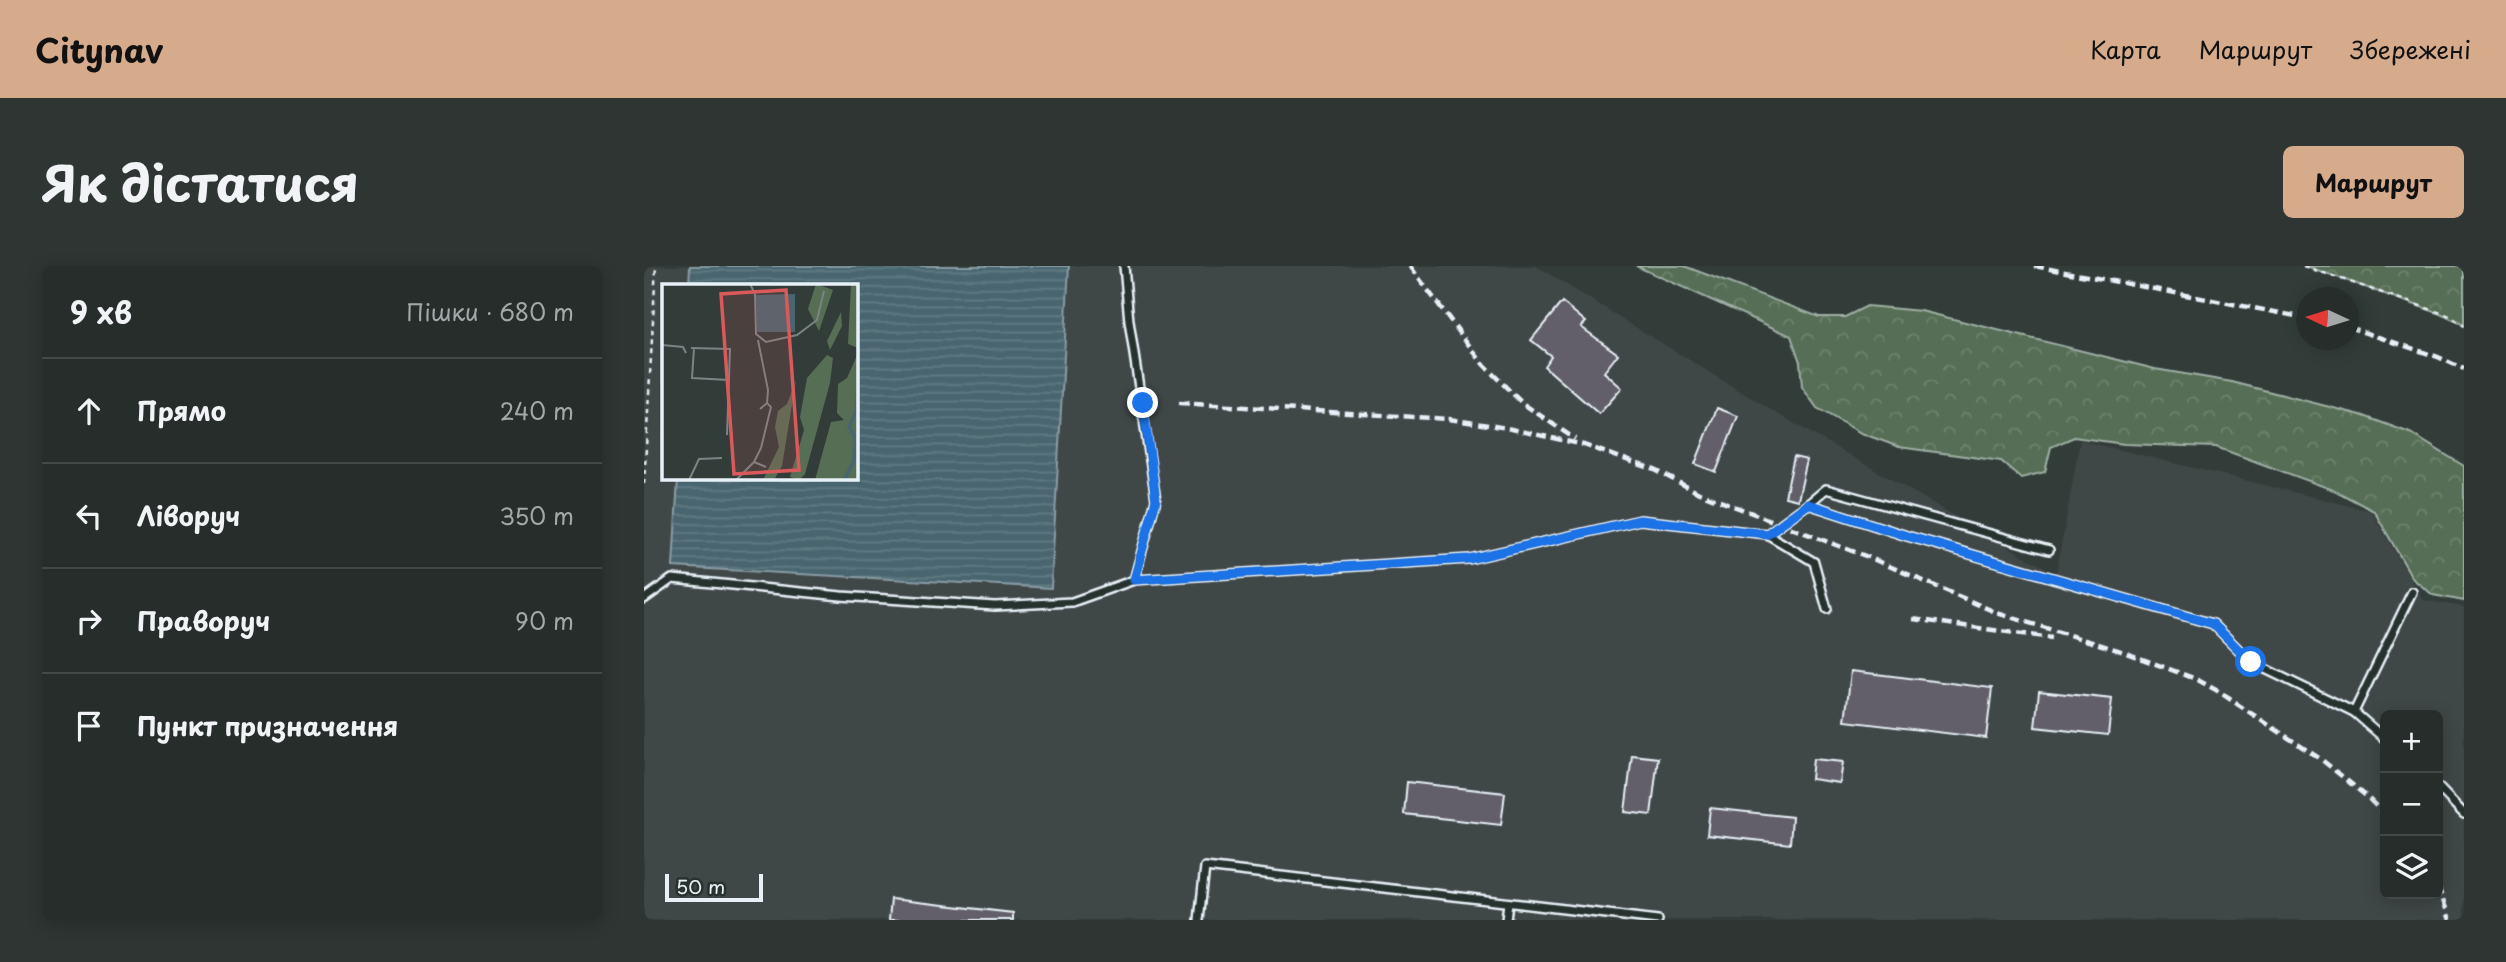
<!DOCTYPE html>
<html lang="uk">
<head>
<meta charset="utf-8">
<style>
	:root { --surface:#262d2b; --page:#2e3533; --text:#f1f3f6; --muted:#a4a8a9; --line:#424947; --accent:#d6ab8b }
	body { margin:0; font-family:"Playpen Sans",sans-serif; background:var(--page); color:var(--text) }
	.controls { position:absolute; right:21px; bottom:21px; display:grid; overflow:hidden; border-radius:10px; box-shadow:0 4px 18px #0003 }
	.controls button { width:63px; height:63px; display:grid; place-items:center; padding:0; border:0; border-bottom:2px solid var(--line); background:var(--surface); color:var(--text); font:35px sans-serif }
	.compass { position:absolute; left:1652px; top:21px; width:63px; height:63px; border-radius:50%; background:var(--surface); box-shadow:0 4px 18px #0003; rotate:274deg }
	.scale { position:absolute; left:21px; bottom:18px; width:98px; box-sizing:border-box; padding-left:7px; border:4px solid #e8f1f8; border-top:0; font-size:19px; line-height:24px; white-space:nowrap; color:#e8f1f8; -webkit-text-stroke:5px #26332d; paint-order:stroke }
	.stop { position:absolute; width:21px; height:21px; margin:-16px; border:5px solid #1a73e8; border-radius:50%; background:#fff }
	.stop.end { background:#1a73e8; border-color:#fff; box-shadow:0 2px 7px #0008 }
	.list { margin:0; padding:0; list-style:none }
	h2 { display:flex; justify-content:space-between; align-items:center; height:91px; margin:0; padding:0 28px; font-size:30px }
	h2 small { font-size:23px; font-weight:400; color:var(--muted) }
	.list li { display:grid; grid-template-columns:46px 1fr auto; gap:21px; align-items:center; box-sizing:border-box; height:105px; padding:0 28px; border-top:2px solid var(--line) }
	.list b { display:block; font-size:26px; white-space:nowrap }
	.list em { font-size:23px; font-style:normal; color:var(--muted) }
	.icon { flex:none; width:38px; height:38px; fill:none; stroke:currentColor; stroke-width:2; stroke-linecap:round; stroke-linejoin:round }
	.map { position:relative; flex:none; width:1820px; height:654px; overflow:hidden; border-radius:10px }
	header { display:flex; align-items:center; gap:42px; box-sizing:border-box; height:98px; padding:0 35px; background:var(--accent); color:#111 }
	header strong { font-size:33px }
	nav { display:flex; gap:38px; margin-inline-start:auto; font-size:24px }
	.intro { display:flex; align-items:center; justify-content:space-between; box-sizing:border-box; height:168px; padding:0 42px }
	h1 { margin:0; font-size:49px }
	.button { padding:18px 32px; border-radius:10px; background:var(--accent); color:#111; font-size:24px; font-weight:700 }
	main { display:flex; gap:42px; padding:0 42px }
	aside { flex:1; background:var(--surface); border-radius:10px; box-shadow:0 4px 18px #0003 }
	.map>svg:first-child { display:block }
	.built { fill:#414647; fill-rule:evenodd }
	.forest { fill:url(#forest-crowns); stroke:#9fb0a6; stroke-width:2 }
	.water { fill:url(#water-rules); stroke:#899da6; stroke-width:2 }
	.building { fill:#635e68; stroke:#e8f1f8; stroke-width:2 }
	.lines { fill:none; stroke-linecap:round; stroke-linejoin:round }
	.lane-casing { stroke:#e8f1f8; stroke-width:12 }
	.path { stroke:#e8f1f8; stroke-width:2.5; stroke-dasharray:5 5; stroke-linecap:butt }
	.lane { stroke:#26332d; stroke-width:7 }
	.rail { stroke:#e8f1f8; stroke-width:4.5; stroke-dasharray:10 5; stroke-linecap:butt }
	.route { stroke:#1a73e8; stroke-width:9 }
	.inset-river { fill:none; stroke:#49656f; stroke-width:3.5 }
	.inset-road { fill:none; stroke:#7b8485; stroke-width:2 }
	.view { fill:#da5a5c; fill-opacity:0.15; stroke:#da5a5c; stroke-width:3.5 }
	.inset-edge { fill:none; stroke:#e8f1f8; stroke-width:3.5 }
</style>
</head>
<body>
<header>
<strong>Citynav</strong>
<nav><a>Карта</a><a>Маршрут</a><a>Збережені</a></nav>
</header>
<div class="intro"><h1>Як дістатися</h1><a class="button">Маршрут</a></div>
<main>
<aside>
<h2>9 хв<small>Пішки · 680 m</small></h2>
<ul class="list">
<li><svg class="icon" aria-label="ahead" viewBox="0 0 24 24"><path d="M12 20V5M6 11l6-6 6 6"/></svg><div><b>Прямо</b></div><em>240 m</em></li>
<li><svg class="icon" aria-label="left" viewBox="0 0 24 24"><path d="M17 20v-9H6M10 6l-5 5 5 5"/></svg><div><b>Ліворуч</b></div><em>350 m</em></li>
<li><svg class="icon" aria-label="right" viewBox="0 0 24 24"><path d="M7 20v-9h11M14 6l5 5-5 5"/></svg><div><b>Праворуч</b></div><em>90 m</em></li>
<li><svg class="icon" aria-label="arrive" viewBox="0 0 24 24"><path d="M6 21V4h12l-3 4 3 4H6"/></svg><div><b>Пункт призначення</b></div></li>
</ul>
</aside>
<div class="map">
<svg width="1820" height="654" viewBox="0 0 1820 654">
	<defs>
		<pattern id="forest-crowns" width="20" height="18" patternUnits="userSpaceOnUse" patternTransform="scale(1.75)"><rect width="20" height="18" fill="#566e54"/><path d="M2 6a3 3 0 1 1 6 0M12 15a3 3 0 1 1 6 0" fill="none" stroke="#6e836d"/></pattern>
		<pattern id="water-rules" width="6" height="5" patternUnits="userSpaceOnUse" patternTransform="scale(1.75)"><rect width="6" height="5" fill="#49656f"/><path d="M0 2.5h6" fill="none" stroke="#637c84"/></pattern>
	</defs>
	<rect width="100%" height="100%" fill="#323c39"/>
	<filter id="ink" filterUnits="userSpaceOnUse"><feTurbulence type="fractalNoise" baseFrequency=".0143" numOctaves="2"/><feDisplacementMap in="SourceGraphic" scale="14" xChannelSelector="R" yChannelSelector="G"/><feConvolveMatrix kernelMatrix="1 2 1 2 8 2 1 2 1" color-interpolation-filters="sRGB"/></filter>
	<g filter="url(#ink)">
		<path class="built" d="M0 0H892L1132 147 1412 308 1436 174 1727 245 1779 334 1820 341V654H0ZM19 19H212V212H19ZM1741 449H1794V628H1741Z"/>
		<g class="forest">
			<path d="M992 0H1040L1175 51H1201L1223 40 1277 45 1511 103 1588 116 1717 149 1766 167 1820 200V335L1789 329 1769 313 1730 245 1692 225 1572 181 1480 178 1430 171 1407 181 1401 206 1377 212 1357 195 1255 181 1217 167 1173 142 1158 121 1156 96 1147 70Z"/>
			<path d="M1662 0H1820V59L1794 47Z"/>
		</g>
		<path class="water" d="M46 0H425L407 322 29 301 34 212H212V19H45Z"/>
		<g class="building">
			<path d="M918 36 942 56 937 61 974 88 960 106 978 122 955 148 900 100 907 90 887 74Z"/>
			<path d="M1073 142 1094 150 1072 206 1051 198Z"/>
			<path d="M1150 191 1163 194 1154 234 1141 231Z"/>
			<path d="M1207 405 1348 422 1342 472 1201 455Z"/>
			<path d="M1395 425 1468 433 1464 469 1391 461Z"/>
			<path d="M988 489 1014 492 1007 549 981 546Z"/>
			<path d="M1169 493 1199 496 1196 517 1167 513Z"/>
			<path d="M763 516 861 527 857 559 760 548Z"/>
			<path d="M1066 542 1148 551 1146 578 1063 569Z"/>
			<path d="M247 633 369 647V654H245Z"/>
		</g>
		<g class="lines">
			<g class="lane-casing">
				<g id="lane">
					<path d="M1164 238 1182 223 1405 284"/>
					<path d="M1123 268 1164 238 1263 270 1569 358 1607 396 1710 446"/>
					<path d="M490 314 825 293 996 254 1123 268 1170 296 1183 343"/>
					<path d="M0 333 28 313 197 330 351 340 428 336 490 314 512 234 485 55 480 0"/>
					<path d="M1741 473 1710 446 1768 326"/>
					<path d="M1794 521 1820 548"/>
					<path d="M555 654 561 601 1014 654"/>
					<path d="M862 654 864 637"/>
				</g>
			</g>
			<g class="path">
				<path d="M1659 0 1806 50 1820 60"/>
				<path d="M0 218 12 0"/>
			</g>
			<use href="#lane" class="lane"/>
			<g class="rail">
				<path d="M766 0 839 98 878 137 931 173"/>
				<path d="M1390 0 1662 52"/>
				<path d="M1704 61 1794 91 1820 103"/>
				<path d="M535 137 805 153 863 162 940 179 1011 204 1055 227 1224 291 1356 348 1474 384 1552 413 1572 424 1678 494 1722 530 1741 549"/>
				<path d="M1269 353 1408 372"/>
				<path d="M1794 620 1806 654"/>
			</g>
		</g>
	</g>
	<g class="lines" filter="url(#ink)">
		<path class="route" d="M499 137 512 234 490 314 825 293 996 254 1123 268 1164 238 1263 270 1569 358 1607 396"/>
	</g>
	<g transform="translate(18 18)">
		<rect width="196" height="196" fill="#323c39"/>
		<path d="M154 0 171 6 157 47 146 25ZM189 0H196V64L186 60ZM179 28 180 42 168 66 165 57ZM196 69V196H153L169 138 182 136 175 129 176 100 185 94ZM165 71 171 74 168 99 143 190 137 196 128 193 142 146 138 133 145 94ZM134 96 120 182 112 196H101L117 163 113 143 116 127 125 120Z" fill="#566e54"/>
		<path d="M133 10V48H95L94 11Z" fill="#49656f"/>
		<path class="inset-river" d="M182 196 192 177 193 153 187 143 194 127 196 103"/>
		<path class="inset-road" d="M88 0 93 10 94 50 104 58 135 51 155 36 162 7M96 56 106 106 105 119 98 125M0 61 21 63 24 69M29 64 68 65 65 151M32 64 30 94 67 96M92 178 99 164 109 123 105 119M27 196 37 175 60 174M74 196 92 178 104 183"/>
		<path class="view" d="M124 6 137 186 72 190 59 10Z"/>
		<rect width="196" height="196" class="inset-edge"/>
	</g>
</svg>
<div class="controls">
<button>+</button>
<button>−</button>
<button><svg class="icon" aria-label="layers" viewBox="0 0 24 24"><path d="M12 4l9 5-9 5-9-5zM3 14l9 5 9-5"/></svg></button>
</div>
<svg class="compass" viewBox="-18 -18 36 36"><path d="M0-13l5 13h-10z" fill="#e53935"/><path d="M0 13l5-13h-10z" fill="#a4a8a9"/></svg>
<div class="scale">50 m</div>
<div class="stop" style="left:1607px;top:396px"></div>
<div class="stop end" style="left:499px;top:137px"></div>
</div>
</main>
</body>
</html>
